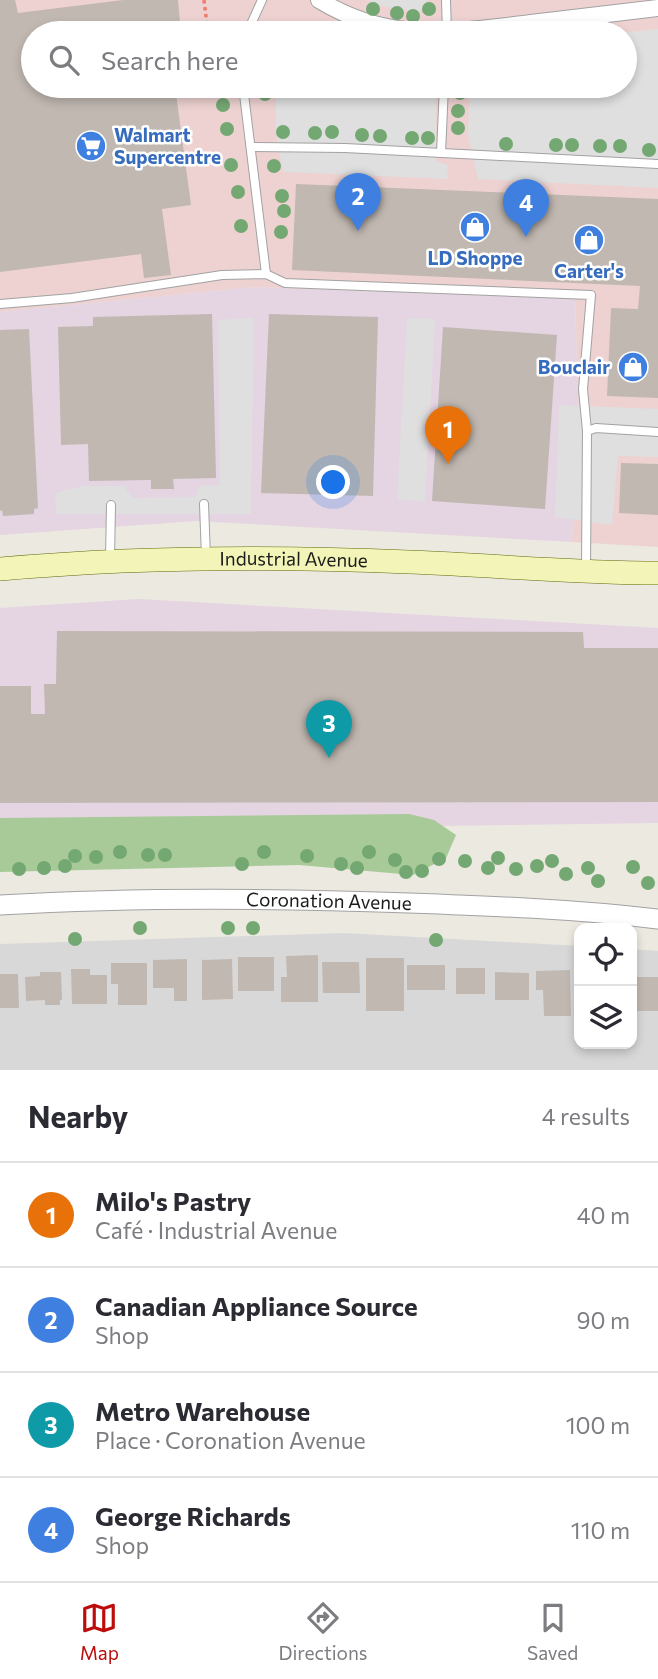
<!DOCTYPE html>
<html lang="en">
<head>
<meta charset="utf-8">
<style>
	:root { --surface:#fff; --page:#f7f7f7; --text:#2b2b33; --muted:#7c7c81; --line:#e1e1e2; --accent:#bc0c0b }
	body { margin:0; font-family:Commissioner,sans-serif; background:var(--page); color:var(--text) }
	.controls { position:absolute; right:21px; bottom:21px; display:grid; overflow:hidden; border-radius:14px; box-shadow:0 4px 10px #0003 }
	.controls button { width:63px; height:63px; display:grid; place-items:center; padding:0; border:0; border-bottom:2px solid var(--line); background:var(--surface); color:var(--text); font:35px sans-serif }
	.you { position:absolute; left:334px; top:483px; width:24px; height:24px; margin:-18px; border:5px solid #fff; border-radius:50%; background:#1a73e8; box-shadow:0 0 0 10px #1a73e833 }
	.badge { display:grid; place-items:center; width:46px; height:46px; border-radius:50%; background:var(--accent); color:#fff; font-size:23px; font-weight:700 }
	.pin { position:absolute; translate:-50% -58px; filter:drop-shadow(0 2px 4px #0008) }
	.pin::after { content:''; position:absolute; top:37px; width:24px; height:21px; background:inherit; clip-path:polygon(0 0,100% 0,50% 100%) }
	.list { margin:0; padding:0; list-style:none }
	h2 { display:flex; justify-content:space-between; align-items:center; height:91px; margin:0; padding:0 28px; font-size:30px }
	h2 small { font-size:23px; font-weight:400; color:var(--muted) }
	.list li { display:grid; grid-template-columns:46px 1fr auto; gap:21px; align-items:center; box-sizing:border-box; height:105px; padding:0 28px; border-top:2px solid var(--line) }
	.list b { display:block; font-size:26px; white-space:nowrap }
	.list p { margin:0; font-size:23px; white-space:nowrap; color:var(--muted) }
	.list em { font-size:23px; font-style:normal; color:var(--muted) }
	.icon { flex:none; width:38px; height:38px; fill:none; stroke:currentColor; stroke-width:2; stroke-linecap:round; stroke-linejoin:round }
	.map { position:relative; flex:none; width:658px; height:1070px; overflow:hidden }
	.search { position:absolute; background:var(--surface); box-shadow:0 4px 10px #0003; left:21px; right:21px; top:21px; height:77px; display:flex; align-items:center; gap:18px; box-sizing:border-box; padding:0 24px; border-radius:38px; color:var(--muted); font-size:26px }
	.sheet { height:511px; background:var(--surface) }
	nav { display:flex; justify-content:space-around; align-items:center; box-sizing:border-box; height:98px; border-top:2px solid var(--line); background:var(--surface); font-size:19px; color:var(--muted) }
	nav a { display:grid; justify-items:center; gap:4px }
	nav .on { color:var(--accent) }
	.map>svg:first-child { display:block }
	.residential { fill:#d9d8d8 }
	.commercial { fill:#edd2d1; fill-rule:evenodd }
	.industrial { fill:#e5d4e2 }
	.forest { fill:#a7ca98 }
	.parking { fill:#dfdfdf }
	.building { fill:#c1b8b1 }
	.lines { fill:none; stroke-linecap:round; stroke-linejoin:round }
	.service-casing { stroke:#a2a2a2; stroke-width:10 }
	.minor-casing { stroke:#a2a2a2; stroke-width:18 }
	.tertiary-casing { stroke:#a2a2a2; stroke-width:21 }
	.secondary-casing { stroke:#606a0b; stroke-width:24 }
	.path { stroke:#f17c6e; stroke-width:3.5; stroke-dasharray:3.5 3.5; stroke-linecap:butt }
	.service { stroke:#fff; stroke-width:8 }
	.minor { stroke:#fff; stroke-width:16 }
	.tertiary { stroke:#fff; stroke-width:19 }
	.secondary { stroke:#f2f5b7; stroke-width:23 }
	.tree { fill:#74a873 }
	.labels { text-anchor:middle; stroke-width:5; stroke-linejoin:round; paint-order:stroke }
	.shop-label { font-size:19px; font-weight:bold; fill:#366cbe; stroke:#fff }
	.street-label { font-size:19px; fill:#1b1b1b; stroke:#fff }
</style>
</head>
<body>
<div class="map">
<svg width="658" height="1070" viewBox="0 0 658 1070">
	<rect width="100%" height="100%" fill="#ece9e1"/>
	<path class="residential" d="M344 933 579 946V1044H632V949L658 951V1070H0V944Z"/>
	<path class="commercial" d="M0 0H658V547L572 542 579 423 575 299 254 287 0 312ZM33 33H625V86H33Z"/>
	<g class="industrial">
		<path d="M254 287 575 299 579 423 572 542 196 521 0 535V312Z"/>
		<path d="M139 599 658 628V823L0 832V608Z"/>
	</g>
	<path class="forest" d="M409 814 434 820 456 835 446 858 413 875 299 865 0 872V818Z"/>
	<g class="parking">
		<path d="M368 0H428L419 12 381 6Z"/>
		<path d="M658 29V188L478 179 468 135 470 86H625V33H619Z"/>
		<path d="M276 86H436V161L447 165 448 179 283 172 276 133Z"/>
		<path d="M254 318 251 514H56L55 493 82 486H124L133 498 195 497 199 486 220 485 218 320Z"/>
		<path d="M407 318 435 319 425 501 397 500Z"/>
		<path d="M559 405 658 409V457L618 456 612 525 555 517Z"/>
	</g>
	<g class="building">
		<path d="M0 0H15L18 13 123 0H178L181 33H33V86H175L191 205 162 209 171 275 144 278 141 254 0 272Z"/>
		<path d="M296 184 658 199V398L607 396 611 308 638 309 640 286 292 270Z"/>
		<path d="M212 314 216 478 173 479 174 489H151V480L89 481 88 444 61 445 58 327 93 326V317Z"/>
		<path d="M269 314 378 317 373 496 261 493Z"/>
		<path d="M443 327 557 335 545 509 432 501Z"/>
		<path d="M29 329 38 508 34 509V514L3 516 2 510 0 511V330Z"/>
		<path d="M621 463 658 464V515L619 513Z"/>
		<path d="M57 631 583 632 584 648H658V802L0 803V686H31V714H45L44 684H56Z"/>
		<path d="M318 955V1002H281V977H287L286 956Z"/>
		<rect x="238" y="957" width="36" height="34"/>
		<rect x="366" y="958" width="38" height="53"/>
		<path d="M187 959V1001H174V988H153V960Z"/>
		<path d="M232 959 233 999 202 1000V960Z"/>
		<path d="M322 962H359L360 993H323Z"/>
		<path d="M111 963H147V1005H118V984H111Z"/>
		<rect x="407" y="965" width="38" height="25"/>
		<rect x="456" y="968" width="29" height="26"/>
		<path d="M71 969H90V975H107V1004H72Z"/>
		<path d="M570 970 571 1016H544L543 990H536V971Z"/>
		<path d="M40 972H61L62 1000H60V1005H45V1000L26 1001 25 977 40 976Z"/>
		<path d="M495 972 529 973V1000H495Z"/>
		<path d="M0 974H18L19 1008H0Z"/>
		<rect x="632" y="977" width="26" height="34"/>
	</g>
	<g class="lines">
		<g class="service-casing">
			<g id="service">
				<path d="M446 0 447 33"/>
				<path d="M247 33 262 0"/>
				<path d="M243 86 266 274"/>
				<path d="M251 147 345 148 658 164"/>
				<path d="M441 153 444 86"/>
				<path d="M0 304 72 298 222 275 266 274 285 283 591 295 583 389 587 431"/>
				<path d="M204 504 206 557"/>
				<path d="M110 559 111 505"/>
				<path d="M586 570 587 431 596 428 658 432"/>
			</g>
		</g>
		<g class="minor-casing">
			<path id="minor" d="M319 0C391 44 453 32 531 23 573 18 616 13 658 8"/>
		</g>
		<g class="tertiary-casing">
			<g id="tertiary">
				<path id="s1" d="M0 905C137 897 272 898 409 903 492 906 575 909 658 919"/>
			</g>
		</g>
		<g class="secondary-casing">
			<g id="secondary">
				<path id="s2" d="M0 569C136 557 272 556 409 562 492 565 574 573 658 573"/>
			</g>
		</g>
		<path class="path" d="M204 0 208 33"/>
		<use href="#service" class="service"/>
		<use href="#minor" class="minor"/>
		<use href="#tertiary" class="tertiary"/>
		<use href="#secondary" class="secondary"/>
	</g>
	<g class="tree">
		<circle cx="373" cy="9" r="7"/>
		<circle cx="429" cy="9" r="7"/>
		<circle cx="397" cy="13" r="7"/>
		<circle cx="413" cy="16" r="7"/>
		<circle cx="460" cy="93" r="7"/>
		<circle cx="265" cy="94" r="7"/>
		<circle cx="223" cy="105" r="7"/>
		<circle cx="458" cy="111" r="7"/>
		<circle cx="458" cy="128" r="7"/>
		<circle cx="227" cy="129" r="7"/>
		<circle cx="283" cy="132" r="7"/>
		<circle cx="332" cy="132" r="7"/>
		<circle cx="315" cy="133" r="7"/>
		<circle cx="362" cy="135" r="7"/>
		<circle cx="380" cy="136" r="7"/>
		<circle cx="412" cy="138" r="7"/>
		<circle cx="428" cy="138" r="7"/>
		<circle cx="506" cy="144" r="7"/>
		<circle cx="556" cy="145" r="7"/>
		<circle cx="572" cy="145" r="7"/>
		<circle cx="600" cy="146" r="7"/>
		<circle cx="620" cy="146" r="7"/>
		<circle cx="649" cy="150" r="7"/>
		<circle cx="231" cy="165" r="7"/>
		<circle cx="274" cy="166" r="7"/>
		<circle cx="238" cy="192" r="7"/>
		<circle cx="282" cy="196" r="7"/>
		<circle cx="284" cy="211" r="7"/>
		<circle cx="241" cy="226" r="7"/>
		<circle cx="281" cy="232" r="7"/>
		<circle cx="120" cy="852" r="7"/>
		<circle cx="264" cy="852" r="7"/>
		<circle cx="369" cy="852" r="7"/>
		<circle cx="148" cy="855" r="7"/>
		<circle cx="165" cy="855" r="7"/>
		<circle cx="75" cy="856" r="7"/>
		<circle cx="307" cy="856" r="7"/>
		<circle cx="96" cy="857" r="7"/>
		<circle cx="498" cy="858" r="7"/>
		<circle cx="439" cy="859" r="7"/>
		<circle cx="395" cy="860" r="7"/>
		<circle cx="465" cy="861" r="7"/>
		<circle cx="552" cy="861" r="7"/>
		<circle cx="242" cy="864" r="7"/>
		<circle cx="341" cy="864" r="7"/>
		<circle cx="65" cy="866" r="7"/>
		<circle cx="537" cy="866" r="7"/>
		<circle cx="633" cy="867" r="7"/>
		<circle cx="44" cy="868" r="7"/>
		<circle cx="357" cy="868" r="7"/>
		<circle cx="488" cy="868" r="7"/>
		<circle cx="588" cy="868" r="7"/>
		<circle cx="19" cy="869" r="7"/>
		<circle cx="516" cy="869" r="7"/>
		<circle cx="422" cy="871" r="7"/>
		<circle cx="406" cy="872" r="7"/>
		<circle cx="566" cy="874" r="7"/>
		<circle cx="598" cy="881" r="7"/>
		<circle cx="648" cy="883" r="7"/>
		<circle cx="140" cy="928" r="7"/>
		<circle cx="228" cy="928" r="7"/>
		<circle cx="253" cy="928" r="7"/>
		<circle cx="75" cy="939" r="7"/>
		<circle cx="436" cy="940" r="7"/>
	</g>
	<defs>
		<g id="supermarket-disc" transform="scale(1.575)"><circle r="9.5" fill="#3f7fe0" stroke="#fff"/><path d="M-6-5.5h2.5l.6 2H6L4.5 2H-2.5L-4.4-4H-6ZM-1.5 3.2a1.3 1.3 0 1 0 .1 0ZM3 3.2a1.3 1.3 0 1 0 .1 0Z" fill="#fff"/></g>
		<g id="shop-disc" transform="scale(1.575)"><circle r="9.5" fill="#3f7fe0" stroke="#fff"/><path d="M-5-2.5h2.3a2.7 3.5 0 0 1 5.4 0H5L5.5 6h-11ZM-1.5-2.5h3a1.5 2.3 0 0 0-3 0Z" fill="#fff"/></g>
	</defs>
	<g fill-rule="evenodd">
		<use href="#supermarket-disc" x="91" y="146"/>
		<use href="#shop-disc" x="475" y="227"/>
		<use href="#shop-disc" x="589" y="240"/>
		<use href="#shop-disc" x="633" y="367"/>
	</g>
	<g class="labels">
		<g class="shop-label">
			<text x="114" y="142" text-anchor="start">Walmart<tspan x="114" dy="22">Supercentre</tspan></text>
			<text x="475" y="265">LD Shoppe</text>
			<text x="589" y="278">Carter's</text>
			<text x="610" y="374" text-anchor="end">Bouclair</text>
		</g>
		<g class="street-label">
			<text dy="7" stroke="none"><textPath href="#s2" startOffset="294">Industrial Avenue</textPath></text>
			<text dy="7" stroke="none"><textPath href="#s1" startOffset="329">Coronation Avenue</textPath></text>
		</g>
	</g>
</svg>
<div class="controls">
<button><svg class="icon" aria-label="locate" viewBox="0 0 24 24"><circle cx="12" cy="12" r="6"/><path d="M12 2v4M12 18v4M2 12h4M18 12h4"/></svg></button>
<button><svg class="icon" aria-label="layers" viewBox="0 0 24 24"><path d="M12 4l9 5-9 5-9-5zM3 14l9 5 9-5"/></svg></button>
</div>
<div class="you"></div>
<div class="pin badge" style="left:448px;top:464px;background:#e8710a">1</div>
<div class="pin badge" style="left:358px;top:231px;background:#3f7fe0">2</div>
<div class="pin badge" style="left:329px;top:758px;background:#0f9aa8">3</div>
<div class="pin badge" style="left:526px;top:237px;background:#3f7fe0">4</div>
<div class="search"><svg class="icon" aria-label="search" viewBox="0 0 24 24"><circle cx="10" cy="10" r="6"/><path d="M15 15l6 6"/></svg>Search here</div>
</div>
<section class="sheet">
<h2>Nearby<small>4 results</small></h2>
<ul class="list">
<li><span class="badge" style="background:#e8710a">1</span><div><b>Milo's Pastry</b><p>Café · Industrial Avenue</p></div><em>40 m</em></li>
<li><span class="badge" style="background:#3f7fe0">2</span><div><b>Canadian Appliance Source</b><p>Shop</p></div><em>90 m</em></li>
<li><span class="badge" style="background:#0f9aa8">3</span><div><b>Metro Warehouse</b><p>Place · Coronation Avenue</p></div><em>100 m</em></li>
<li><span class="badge" style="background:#3f7fe0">4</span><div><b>George Richards</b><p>Shop</p></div><em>110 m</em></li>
</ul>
</section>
<nav>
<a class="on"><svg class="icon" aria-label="map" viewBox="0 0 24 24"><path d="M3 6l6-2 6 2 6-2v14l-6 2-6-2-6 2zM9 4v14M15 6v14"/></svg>Map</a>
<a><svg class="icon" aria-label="directions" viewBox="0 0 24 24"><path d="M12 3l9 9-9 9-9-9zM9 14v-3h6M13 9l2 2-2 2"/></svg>Directions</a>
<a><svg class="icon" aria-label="saved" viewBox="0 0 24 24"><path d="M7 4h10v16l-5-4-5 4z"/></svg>Saved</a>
</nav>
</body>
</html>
